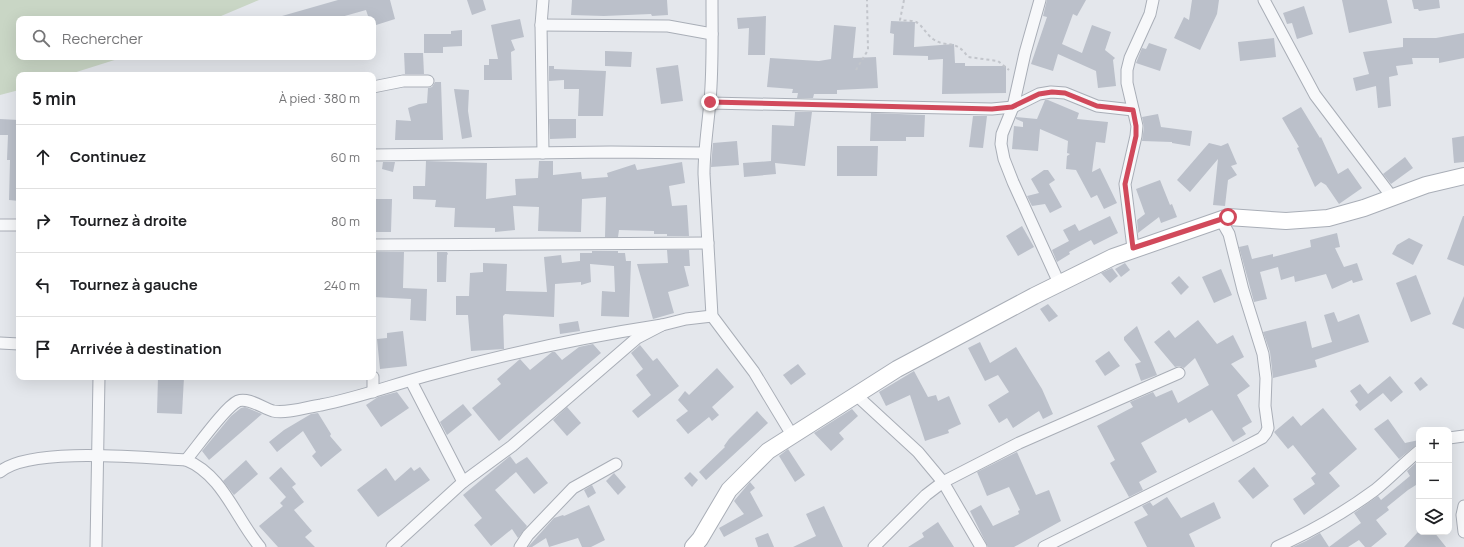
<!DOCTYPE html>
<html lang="fr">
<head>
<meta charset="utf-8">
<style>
	:root { --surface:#fff; --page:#f2f2f2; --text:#202124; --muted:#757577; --line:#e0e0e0 }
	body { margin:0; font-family:Manrope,sans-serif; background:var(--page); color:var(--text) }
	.controls { position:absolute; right:12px; bottom:12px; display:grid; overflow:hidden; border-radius:8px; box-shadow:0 4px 16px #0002 }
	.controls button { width:36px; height:36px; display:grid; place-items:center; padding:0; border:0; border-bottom:1px solid var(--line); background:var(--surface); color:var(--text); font:20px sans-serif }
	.stop { position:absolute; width:12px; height:12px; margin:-9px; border:3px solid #d1495b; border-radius:50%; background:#fff }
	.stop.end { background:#d1495b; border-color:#fff; box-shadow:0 1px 4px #0008 }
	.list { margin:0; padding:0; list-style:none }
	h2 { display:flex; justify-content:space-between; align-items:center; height:52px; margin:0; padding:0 16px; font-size:17px }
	h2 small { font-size:13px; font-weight:400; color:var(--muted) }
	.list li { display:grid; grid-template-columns:26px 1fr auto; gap:12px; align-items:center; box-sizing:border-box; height:64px; padding:0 16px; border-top:1px solid var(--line) }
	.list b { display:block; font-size:15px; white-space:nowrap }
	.list em { font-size:13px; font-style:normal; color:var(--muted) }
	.icon { flex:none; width:22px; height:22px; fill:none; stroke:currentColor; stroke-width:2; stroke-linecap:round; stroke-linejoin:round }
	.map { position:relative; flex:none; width:1464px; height:547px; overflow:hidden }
	.search { position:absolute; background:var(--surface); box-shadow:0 4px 16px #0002; left:16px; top:16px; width:360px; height:44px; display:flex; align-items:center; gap:10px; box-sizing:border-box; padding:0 14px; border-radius:8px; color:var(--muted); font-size:15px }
	.panel { position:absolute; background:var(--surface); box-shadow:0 4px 16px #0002; left:16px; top:72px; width:360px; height:308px; border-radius:8px }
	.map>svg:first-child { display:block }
	.green { fill:#c9d6c5 }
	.building { fill:#bbc0ca }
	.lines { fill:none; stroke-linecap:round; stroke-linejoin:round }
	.street-casing { stroke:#a9aeb7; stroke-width:13 }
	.secondary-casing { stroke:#a9aeb7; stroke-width:18 }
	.path { stroke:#c2c5cb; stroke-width:2; stroke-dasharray:3 3; stroke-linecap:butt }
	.street { stroke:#f7f8fa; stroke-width:11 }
	.secondary { stroke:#fff; stroke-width:16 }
	.route { stroke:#d1495b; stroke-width:5 }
</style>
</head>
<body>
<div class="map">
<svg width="1464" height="547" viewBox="0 0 1464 547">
	<rect width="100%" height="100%" fill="#e4e7ec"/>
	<path class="green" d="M0 0H259L214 19H19V57H124L67 75H19V90L0 95Z"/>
	<g class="building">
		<path d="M338 0H390L395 19 373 26V19H369L366 10 334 19H282V16Z"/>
		<path d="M467 0H483L486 10 472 15Z"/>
		<path d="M572 0H667L668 15 652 16 651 14 604 16 571 15Z"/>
		<path d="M1047 0H1086L1077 16 1073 14 1062 44 1082 53 1092 25 1111 32 1105 50 1115 58 1113 60 1116 86 1098 88 1096 71 1058 54 1053 71 1031 64 1047 17 1043 16Z"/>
		<path d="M1192 0H1219L1217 14 1200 50 1174 38 1184 17 1189 20Z"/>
		<path d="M1342 0H1387L1392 23 1349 33Z"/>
		<path d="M1412 0H1439L1440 8 1419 11 1418 9H1414Z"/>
		<path d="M1304 6 1313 34 1297 39 1292 23 1287 24 1283 13Z"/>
		<path d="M766 16 765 55H748L749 28 738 29 737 18Z"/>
		<path d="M520 19 524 37 511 40 515 50 511 52 512 80H484V65H489V59H498L491 25Z"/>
		<path d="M891 21 915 22 914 47 954 44 955 63H965V66H1006V93L942 94 943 59 928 60V56L893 55 894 34 890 33Z"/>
		<path d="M834 25 856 27 853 58 876 57 878 88 837 90V94H814L813 98H797L798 93H792L793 89 767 87 770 58 819 61 831 59Z"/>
		<path d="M462 30V46L443 47V53H424V34H451V31Z"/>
		<path d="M1464 33V58L1439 63V58H1412L1413 64 1396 66 1398 75 1389 77 1391 106 1378 108 1376 86 1356 91 1353 78 1369 74 1363 52 1403 47V38H1436Z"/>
		<path d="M1274 38 1276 57 1240 61 1238 42Z"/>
		<path d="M1149 43 1167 49 1160 71 1136 63 1142 48 1146 49Z"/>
		<path d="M605 51 632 52 631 67 605 66Z"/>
		<path d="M404 53H423L424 74H405Z"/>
		<path d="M678 65 683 101 661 104 656 68Z"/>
		<path d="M549 66H554V69L606 71 603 116H578L579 89H564V80L549 81Z"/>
		<path d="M435 82H441L443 140H395L396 120 411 121 408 108 419 104 427 103 428 88 432 87Z"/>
		<path d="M454 89 469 90 468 111 472 137 462 139Z"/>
		<path d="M1045 100H1048L1079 113 1077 119 1108 122 1105 143 1096 142 1092 172 1100 168 1117 203 1104 209 1097 195 1091 198 1076 170 1066 169 1067 156 1070 154 1067 153 1068 141 1040 129 1038 151 1012 149 1014 126 1023 127V122L1016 119V117L1037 119Z"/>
		<path d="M1301 107 1320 138 1321 137 1338 174 1348 168 1362 188 1339 204 1326 185 1321 182 1315 187 1297 148 1299 147 1282 118Z"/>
		<path d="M795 112H812L805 166 775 163 776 174 744 177 743 163 771 161 772 125 794 126Z"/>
		<path d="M871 113 925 115 924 137H906V141H870Z"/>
		<path d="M1158 114 1161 127 1192 131 1190 146 1172 143V142L1142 141 1144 127 1142 117Z"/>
		<path d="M973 116H987L983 148 969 147Z"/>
		<path d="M0 119 19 120V201L9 200 10 160H7L8 135H0Z"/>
		<path d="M549 119H576V138L550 139Z"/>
		<path d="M1464 136V162L1454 163 1452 138Z"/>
		<path d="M737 141 739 165 711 167 713 143Z"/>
		<path d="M1209 143 1221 146 1228 143 1237 164 1231 166 1237 175 1228 180 1225 206 1213 205 1218 159 1190 192 1177 180Z"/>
		<path d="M837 146H878L877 176H837Z"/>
		<path d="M1405 157 1413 168 1391 184 1383 174Z"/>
		<path d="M426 161 487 163 486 199 516 195 515 179 538 178 539 161H553V175L581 172 582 179 608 177 607 173 635 164 637 170 682 162 685 183 669 186 672 206 687 205 689 236H667V234H654V231L619 230 618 237H605L606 197 582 199 581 232 538 231 539 207 513 206 515 230 495 232V228L454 227 455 208 435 207 436 200 413 199V186H425Z"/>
		<path d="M383 162H395L393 172 382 169Z"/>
		<path d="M1044 170H1048L1055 180 1049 184 1062 207 1050 213 1045 204 1032 206 1027 196 1039 193 1031 179Z"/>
		<path d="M1160 180 1170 205 1172 204 1177 217 1161 223 1159 217 1138 233 1137 220 1145 214 1136 189Z"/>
		<path d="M373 199H392L391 232H373Z"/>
		<path d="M1110 216 1118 233 1094 245 1091 240 1069 252 1070 254 1057 262 1052 250 1069 241 1063 230 1075 224 1079 231Z"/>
		<path d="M1463 216H1464V266L1447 259Z"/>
		<path d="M1022 226 1034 247 1018 256 1006 236Z"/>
		<path d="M1337 233 1340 247 1335 248 1344 267 1357 263 1363 280 1353 283 1352 280 1332 289 1326 274 1295 282 1294 276 1281 280 1278 267 1260 272 1267 299 1254 302 1239 247 1248 245 1252 259 1273 254V257L1311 247 1310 240Z"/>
		<path d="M1409 238 1423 245 1413 265 1392 254 1397 245Z"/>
		<path d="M667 250H689L690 266H684L689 286 668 292 674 313 653 319 637 264 668 263Z"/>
		<path d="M592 251H618V253H625L626 261H631L629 317 601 316 602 291 615 292 614 266 590 264 591 282 581 285V282L555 284 554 317 505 314 503 316 504 349 471 351 468 315H456V296H469L470 273 483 272V263L507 264 506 291 547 292 544 257 561 255 562 263 580 261V253H592Z"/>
		<path d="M373 252H404L403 288 427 289 426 321 410 320 411 299 373 297Z"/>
		<path d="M437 252H447L448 254 447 255 446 282H437Z"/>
		<path d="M1125 263 1130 270 1121 277 1115 269Z"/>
		<path d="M1112 268 1118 276 1110 283 1101 273Z"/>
		<path d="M1221 269 1232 295 1214 303 1202 277Z"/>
		<path d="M1416 275 1431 314 1411 322 1396 283Z"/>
		<path d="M1179 276 1189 287 1181 295 1171 283Z"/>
		<path d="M1464 296V329L1452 324Z"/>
		<path d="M1048 304 1058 316 1049 322 1040 309Z"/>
		<path d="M1334 312 1338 322 1359 314 1369 342 1315 360 1317 367 1273 378 1270 352 1263 332 1306 321 1312 348 1332 342 1324 315Z"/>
		<path d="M1198 320 1217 344 1233 335 1244 357 1231 364 1250 386 1237 395 1252 422 1242 428 1246 434 1233 442 1212 410 1189 423 1186 418 1141 443 1157 472 1139 482 1143 490 1129 497 1110 463 1115 460 1097 426 1133 407 1130 402 1153 392 1156 397 1172 390 1178 403 1209 385 1195 358 1184 368 1179 366 1175 367 1154 342 1169 330 1175 338Z"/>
		<path d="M578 321 580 331 560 334 559 324Z"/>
		<path d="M1137 326 1157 375 1141 381 1135 364 1141 362 1124 340V337Z"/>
		<path d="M403 331 407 366 380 369 377 339 387 338V333Z"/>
		<path d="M980 342 990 363 1016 347 1042 389 1053 414 1043 419 1039 411 1013 428 1007 418 999 423 988 405 1009 392 998 375 985 381 968 348Z"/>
		<path d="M593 344 601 353 499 441 472 408 501 384 497 379 520 359 530 370 552 352H555L562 360 579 347Z"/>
		<path d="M640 345 653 361 657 358 679 386 638 418 632 411 651 395 636 375 643 369 631 353Z"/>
		<path d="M1109 351 1120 366 1105 376 1095 361Z"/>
		<path d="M798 364 806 374 791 385 783 375Z"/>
		<path d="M717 368 734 387 712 407 719 415 712 421 709 417 688 434 676 420 688 411 678 400 685 391 689 395Z"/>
		<path d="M914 371 928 397 936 395 938 401 949 396 961 424 948 430 949 433 925 441 910 395 886 406 879 392Z"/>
		<path d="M1390 376 1403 392 1391 402 1383 393 1360 411 1355 405 1358 402 1350 391 1360 384 1368 394Z"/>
		<path d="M158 377H184L182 414 157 413Z"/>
		<path d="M1421 377 1428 385 1420 391 1414 383Z"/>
		<path d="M397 392 409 408 381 427 366 405 378 397Z"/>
		<path d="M463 404 472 415 447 435 440 422Z"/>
		<path d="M245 407 262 414 209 460 202 451 231 416 241 408Z"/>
		<path d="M567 407 581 423 567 436 553 420Z"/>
		<path d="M1323 408 1357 449 1329 473 1340 486 1304 515 1293 499 1315 484 1311 478 1316 474 1293 445 1288 449 1274 432 1293 416 1301 426Z"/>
		<path d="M852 409 858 416 839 433 844 439 831 451 814 433Z"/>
		<path d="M757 411 768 423 706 480 699 472 725 447 724 446 729 439Z"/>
		<path d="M318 413 331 434 330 436 342 450 321 467 312 456 316 452 303 431 277 452 269 442 284 430 311 414Z"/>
		<path d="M1388 419 1405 443 1419 440V444L1415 446 1399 459 1374 429Z"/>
		<path d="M788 449 805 475 795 482 779 456Z"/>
		<path d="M1017 452 1036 495 1049 490 1061 521 1014 547H988L970 511 981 505 993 526 1019 514 1018 511 1020 510 1009 487 987 496 977 472Z"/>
		<path d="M510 456 516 464 527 457 548 483 534 494 516 472 495 490 527 526 518 538 512 529 491 546 474 525 482 518 463 495Z"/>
		<path d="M246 460 258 474 234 495 223 481Z"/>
		<path d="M1419 460V489L1416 485 1408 490 1387 507 1389 510 1376 520 1387 534 1371 547H1365L1359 540 1348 547H1329L1361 523 1354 513 1378 496 1381 500 1410 476 1407 471Z"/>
		<path d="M281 467 296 484 292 487 304 502 294 510 312 531 305 537 315 547H278L259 526 283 506 280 503 286 497 269 478Z"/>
		<path d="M411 467 414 471 420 467 430 480 378 517 357 490 386 468 395 481Z"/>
		<path d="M1254 467 1269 486 1253 499 1238 481Z"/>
		<path d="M690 472 698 480 692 487 684 478Z"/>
		<path d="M614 473 626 487 618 495 606 481Z"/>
		<path d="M750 482 755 488 750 492 763 516 724 537 719 528 744 514 734 501Z"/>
		<path d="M592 485 596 493 588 498 584 490Z"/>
		<path d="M1167 497 1181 518 1214 502 1221 518 1189 534 1195 547H1147L1134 522 1148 515 1142 506 1150 502 1153 506Z"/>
		<path d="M589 505 605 540 591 547H582L578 538 549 547 546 538 532 547H528L554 518 563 515 564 516Z"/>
		<path d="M824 506 843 547H793L816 536 806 514Z"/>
		<path d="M938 522 954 547H908L924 537 922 533Z"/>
		<path d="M1418 532H1434L1446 547H1404Z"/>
		<path d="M768 533 774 547H758L755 538Z"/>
		<path d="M1320 533 1329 547H1293L1306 541Z"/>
	</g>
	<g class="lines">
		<g class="street-casing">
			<g id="street">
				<path d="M712 0C712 34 713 67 710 101 708 125 704 149 704 174L712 316 754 372 792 435"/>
				<path d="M1040 0 1025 53 1013 107 1002 134 1001 144 1004 159 1013 182 1059 283"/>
				<path d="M1264 0 1315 95 1392 197"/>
				<path d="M541 25 668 26 712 34"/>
				<path d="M373 87 403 81H428"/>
				<path d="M710 103 992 109 1013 107 1039 94 1051 92 1065 93 1097 106 1133 110"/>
				<path d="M543 153 541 25 543 0"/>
				<path d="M373 155 611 152 704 153"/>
				<path d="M0 225H19"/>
				<path d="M373 245 708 243"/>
				<path d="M1133 248 1125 184 1136 136 1137 126 1127 83V70L1130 58 1150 14 1153 0"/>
				<path d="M0 343 19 344"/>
				<path d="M373 377V392"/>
				<path d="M411 381 463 482"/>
				<path d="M855 394 918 452 943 482 981 547"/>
				<path d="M1449 438 1464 436"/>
				<path d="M186 460C197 447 225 407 238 401 248 397 263 408 273 411 287 414 307 407 321 405 358 398 392 385 429 375 505 354 583 337 662 325"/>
				<path d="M0 472C29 446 146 458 186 460 223 475 236 519 260 547"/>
				<path d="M1464 506 1462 515 1464 532"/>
				<path d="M96 547 99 377"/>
				<path d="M392 547 463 482 512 446 637 338 662 325 686 319 712 316"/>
				<path d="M520 547 528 535 573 488 616 464"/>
				<path d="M874 547 926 495 943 482 1019 443 1179 373"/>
				<path d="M1044 547 1241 449 1262 438 1266 433 1268 428 1265 406 1266 378 1263 354 1243 290 1229 234 1221 220"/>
				<path d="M1277 547C1312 531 1344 513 1375 490 1390 478 1404 463 1419 451"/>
			</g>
		</g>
		<g class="secondary-casing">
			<path id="secondary" d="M693 547 700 539 729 490 768 451 897 369 1034 296 1113 257 1228 217 1286 221 1328 218 1364 208 1426 185 1464 176"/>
		</g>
		<g class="path">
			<path d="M904 0 900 20C905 21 911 20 916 22 922 25 927 35 933 39 948 49 955 38 968 57L998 61 1009 70"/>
			<path d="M856 70 868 50 867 0"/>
		</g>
		<use href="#street" class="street"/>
		<use href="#secondary" class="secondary"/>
	</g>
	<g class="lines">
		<path class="route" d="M710 102 992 109 1012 107 1039 94 1052 92 1065 93 1097 106 1133 110 1136 126V136L1125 184 1133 248 1228 217"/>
	</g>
</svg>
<div class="controls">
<button>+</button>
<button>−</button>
<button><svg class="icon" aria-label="layers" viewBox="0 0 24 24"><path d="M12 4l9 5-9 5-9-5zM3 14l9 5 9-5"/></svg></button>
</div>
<div class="stop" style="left:1228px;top:217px"></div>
<div class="stop end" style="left:710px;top:102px"></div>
<div class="search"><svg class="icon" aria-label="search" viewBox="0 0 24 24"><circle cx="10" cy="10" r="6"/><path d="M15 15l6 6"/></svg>Rechercher</div>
<section class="panel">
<h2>5 min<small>À pied · 380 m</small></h2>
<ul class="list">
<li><svg class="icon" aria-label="ahead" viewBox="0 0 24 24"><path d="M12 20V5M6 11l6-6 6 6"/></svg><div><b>Continuez</b></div><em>60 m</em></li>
<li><svg class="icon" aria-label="right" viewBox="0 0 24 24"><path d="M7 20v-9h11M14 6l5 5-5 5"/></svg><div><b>Tournez à droite</b></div><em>80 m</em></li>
<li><svg class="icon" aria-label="left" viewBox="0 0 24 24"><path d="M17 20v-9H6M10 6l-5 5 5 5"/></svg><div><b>Tournez à gauche</b></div><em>240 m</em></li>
<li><svg class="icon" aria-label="arrive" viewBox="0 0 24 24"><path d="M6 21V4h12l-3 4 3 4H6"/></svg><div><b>Arrivée à destination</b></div></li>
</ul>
</section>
</div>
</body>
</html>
